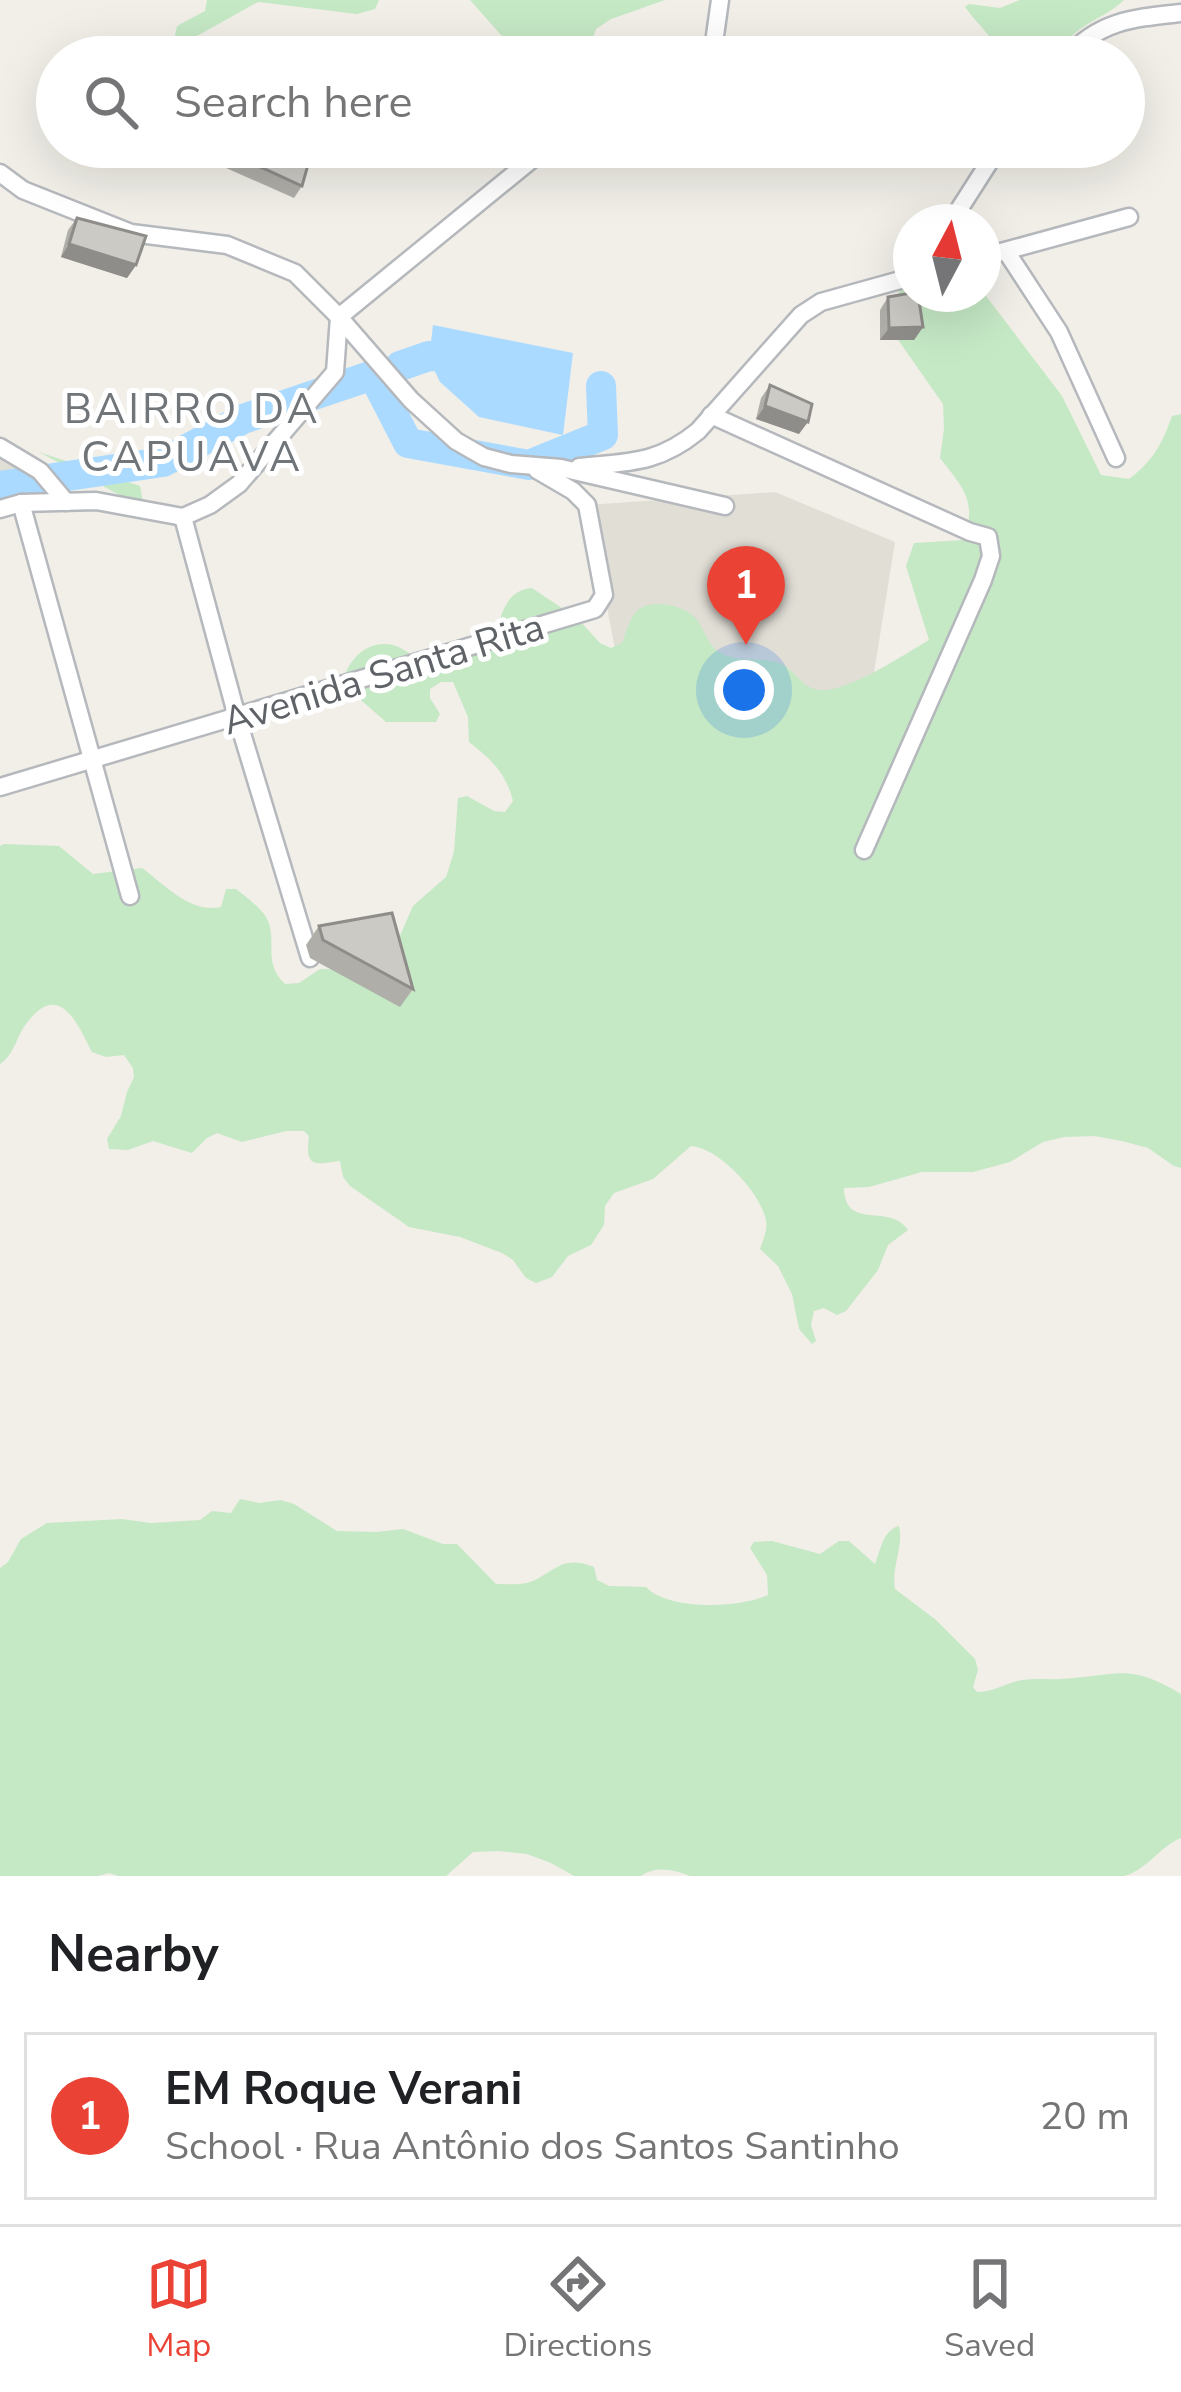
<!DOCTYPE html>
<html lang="en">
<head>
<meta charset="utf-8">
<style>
	:root { --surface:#fff; --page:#f2f2f2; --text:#202124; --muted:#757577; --line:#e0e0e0; --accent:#ea4335 }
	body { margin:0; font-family:"Nunito Sans",sans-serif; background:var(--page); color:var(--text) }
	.compass { position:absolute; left:893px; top:204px; width:108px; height:108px; border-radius:50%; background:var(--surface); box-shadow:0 12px 48px #0002; rotate:7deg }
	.you { position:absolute; left:744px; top:690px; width:42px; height:42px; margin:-30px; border:9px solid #fff; border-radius:50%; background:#1a73e8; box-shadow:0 0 0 18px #1a73e833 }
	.badge { display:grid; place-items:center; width:78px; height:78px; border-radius:50%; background:var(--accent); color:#fff; font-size:39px; font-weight:700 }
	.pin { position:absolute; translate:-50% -99px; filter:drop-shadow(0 3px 6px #0008) }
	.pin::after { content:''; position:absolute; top:63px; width:42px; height:36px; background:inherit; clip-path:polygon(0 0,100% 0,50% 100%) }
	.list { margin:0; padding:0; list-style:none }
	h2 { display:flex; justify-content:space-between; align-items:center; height:156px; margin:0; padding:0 48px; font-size:51px }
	h2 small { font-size:39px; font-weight:400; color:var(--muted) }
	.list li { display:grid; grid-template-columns:78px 1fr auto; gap:36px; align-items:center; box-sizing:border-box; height:168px; margin:0 24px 24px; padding:0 24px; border:3px solid var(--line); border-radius:0px }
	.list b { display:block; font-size:45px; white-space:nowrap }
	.list p { margin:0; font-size:39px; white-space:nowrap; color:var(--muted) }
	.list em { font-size:39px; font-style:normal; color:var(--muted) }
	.icon { flex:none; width:66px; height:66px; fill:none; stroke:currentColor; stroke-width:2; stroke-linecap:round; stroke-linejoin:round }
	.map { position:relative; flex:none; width:1181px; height:1876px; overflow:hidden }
	.search { position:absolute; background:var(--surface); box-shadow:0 12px 48px #0002; left:36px; right:36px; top:36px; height:132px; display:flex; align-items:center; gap:30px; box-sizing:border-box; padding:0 42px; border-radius:66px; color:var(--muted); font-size:45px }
	.sheet { height:348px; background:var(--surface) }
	nav { display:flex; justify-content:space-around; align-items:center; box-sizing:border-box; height:168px; border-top:3px solid var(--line); background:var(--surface); font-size:33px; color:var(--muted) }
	nav a { display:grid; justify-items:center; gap:6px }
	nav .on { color:var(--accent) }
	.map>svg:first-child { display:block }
	.education { fill:#e1ded6 }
	.green { fill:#c5e8c5 }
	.water { fill:#aadaff }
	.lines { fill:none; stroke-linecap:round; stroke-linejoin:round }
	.river { stroke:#aadaff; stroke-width:30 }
	.street-casing { stroke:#b5b8bc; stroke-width:21 }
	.street { stroke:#fff; stroke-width:16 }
	.wall { fill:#afaea9 }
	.shaded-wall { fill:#8f8d8a }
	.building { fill:#cccac5; stroke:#8f8d8a; stroke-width:3 }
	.labels { text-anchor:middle; stroke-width:10; stroke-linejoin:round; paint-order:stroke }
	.street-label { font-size:39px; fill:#5f6368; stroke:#fff }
	.neighbourhood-label { font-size:42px; letter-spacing:3px; fill:#70757a; stroke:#fff }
</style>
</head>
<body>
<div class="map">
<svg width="1181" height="1876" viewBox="0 0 1181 1876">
	<rect width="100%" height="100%" fill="#f1efe8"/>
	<g class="education">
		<path d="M0 449 38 472 22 501 0 507Z"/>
		<path d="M775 492 895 542 868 710 624 695 587 505Z"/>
	</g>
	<g class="green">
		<path d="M207 0H379L375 9 357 14 258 2 179 46 175 35 177 26 205 11Z"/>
		<path d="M470 0H665L611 19 596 29 586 57H535L501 35Z"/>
		<path d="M1020 0H1124C1103 21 1066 26 1061 57H1001C994 37 977 24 965 7L969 4 1000 8Z"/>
		<path d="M911 281V294H983V292L1062 396 1101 475 1129 479C1153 461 1162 444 1172 416L1181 414V1168L1174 1166 1148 1148 1122 1141 1094 1136 1064 1137 1043 1142 1010 1162 973 1172H922L869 1187 844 1188C845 1232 890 1202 908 1230L888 1245 878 1270 846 1311 837 1315 824 1308 814 1311 811 1325 816 1341 812 1344 799 1329 792 1294 778 1266 760 1249C763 1240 768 1229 766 1220 760 1192 719 1148 691 1146L653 1179 614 1193 605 1206 604 1225 591 1245 568 1256 552 1277 536 1283 526 1278 513 1260 502 1253 460 1237 409 1227 350 1186 343 1177 340 1161C313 1165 305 1167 309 1136L304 1131H286L242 1142 217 1133 207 1138 192 1153 153 1141 128 1150 109 1149 107 1139 121 1116 127 1092 134 1077 133 1068 124 1055 106 1057 92 1052C77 1023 59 979 26 1024 16 1037 15 1054 0 1064V846L4 844 59 846 93 874 142 868C165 885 191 914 221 907L226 889H236C246 897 260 907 266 917 279 940 261 961 285 984L299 983 320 969 366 970 388 963 413 906 446 877 454 852 458 798 467 796 494 811 505 812 513 801C506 773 491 759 469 742L468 717 453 682H441L430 689V698L440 714 436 722H386L354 694 343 680C349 658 369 639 393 645 405 648 416 660 428 662 436 664 449 659 457 658L475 635 493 646C500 621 502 591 532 588L578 619 600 643 611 648 622 643C626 633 629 618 638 610 653 598 686 605 697 620 704 629 708 644 717 651 737 664 761 656 781 664 795 670 802 688 819 690 845 694 905 654 929 640L906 566 914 543 964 540C977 501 964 489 940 458L944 429 943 404 894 334 892 309 901 286Z"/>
		<path d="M39 452 140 486 144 508Z"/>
		<path d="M240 1499 259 1503 281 1500 294 1504 337 1531 376 1532 403 1529 443 1544H457L496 1584C505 1584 518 1585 527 1583 553 1575 560 1553 594 1567L597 1580 609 1586 646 1587C668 1611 740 1608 768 1595L767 1575 750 1548 754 1542 772 1541 820 1554 839 1541H849L875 1564C881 1550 882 1531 899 1526 904 1547 891 1567 895 1589L936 1620 975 1659 978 1670 973 1687 977 1692C994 1692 1007 1682 1023 1680 1036 1678 1049 1680 1061 1679 1119 1676 1127 1662 1181 1694V1838C1159 1847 1147 1870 1124 1876H690C675 1870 656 1865 641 1876H574L551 1863 527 1854 498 1851 473 1852 446 1876H118L109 1873 98 1876H0V1568L8 1562 21 1539 47 1523 122 1519 151 1523 200 1520 212 1511 231 1513Z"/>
	</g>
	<path class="water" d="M433 325 573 353 563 435 479 417 440 382 429 359Z"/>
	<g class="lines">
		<g class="river">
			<path d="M400 366 429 356 450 357"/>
			<path d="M0 486 163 462 243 419 373 375 408 443 529 465 603 435 601 386"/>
		</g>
		<g class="street-casing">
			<g id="street">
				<path d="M712 57 720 0"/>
				<path d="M1067 57C1100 20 1135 18 1181 13"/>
				<path d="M0 173 23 190 131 233 227 245 295 273 339 317 411 400 456 441 484 457 511 464 561 468 725 506"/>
				<path d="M951 222 999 147"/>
				<path d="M1006 251 1059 332 1116 458"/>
				<path d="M983 257 1129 217"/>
				<path d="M711 415 970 532 988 537 991 556 983 580 864 850"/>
				<path d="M0 447 40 471 66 502"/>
				<path d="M579 467C628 462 658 464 698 431L801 315 821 302 911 277"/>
				<path d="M21 503 130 896"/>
				<path d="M0 509 21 503 96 501 183 517 210 505 239 484 335 372 339 317 547 147"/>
				<path d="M183 517 237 717 310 958"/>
				<path d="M0 787 595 609 604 595 587 505 573 491 537 470"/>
			</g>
		</g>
		<use href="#street" class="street"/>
	</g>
	<g class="wall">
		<path d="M213 147H313L302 186 294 198 208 160Z"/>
		<path d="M77 218 136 265 127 278 61 257 68 230Z"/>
		<path d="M888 297 923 327 914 340H880V310Z"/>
		<path d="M770 385 799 434 756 419 761 398Z"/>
		<path d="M319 926 413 989 400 1007 310 958 306 945Z"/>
	</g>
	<g class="shaded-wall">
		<path d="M69 244 136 265 127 278 61 257Z"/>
		<path d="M923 327 914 340H880L889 328Z"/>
		<path d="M765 406 808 422 799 434 756 419Z"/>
	</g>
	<g class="building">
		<path d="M217 147H313L302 186Z"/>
		<path d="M77 218 146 236 136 265 69 244Z"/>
		<path d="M911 293 918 294 923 327 889 328 888 297Z"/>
		<path d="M770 385 812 404 808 422 765 406Z"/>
		<path d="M392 913 413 989 323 940 319 926Z"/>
	</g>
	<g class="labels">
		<g class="street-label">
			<text transform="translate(383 673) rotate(-17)" y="14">Avenida Santa Rita</text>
		</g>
		<g class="neighbourhood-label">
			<text x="192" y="423">BAIRRO DA<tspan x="192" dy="48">CAPUAVA</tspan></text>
		</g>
	</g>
</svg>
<svg class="compass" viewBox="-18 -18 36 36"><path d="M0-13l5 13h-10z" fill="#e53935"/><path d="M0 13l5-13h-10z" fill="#757577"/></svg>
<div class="you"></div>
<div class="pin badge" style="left:746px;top:645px">1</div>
<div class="search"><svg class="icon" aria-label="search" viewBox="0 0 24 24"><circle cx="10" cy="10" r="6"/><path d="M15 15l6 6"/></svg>Search here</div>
</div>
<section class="sheet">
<h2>Nearby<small></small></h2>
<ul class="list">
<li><span class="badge">1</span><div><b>EM Roque Verani</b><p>School · Rua Antônio dos Santos Santinho</p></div><em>20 m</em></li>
</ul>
</section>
<nav>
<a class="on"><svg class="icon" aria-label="map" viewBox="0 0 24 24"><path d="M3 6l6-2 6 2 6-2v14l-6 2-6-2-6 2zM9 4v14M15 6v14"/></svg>Map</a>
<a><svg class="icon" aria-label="directions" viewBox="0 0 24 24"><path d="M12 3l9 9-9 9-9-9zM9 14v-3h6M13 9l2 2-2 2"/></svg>Directions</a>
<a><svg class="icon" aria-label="saved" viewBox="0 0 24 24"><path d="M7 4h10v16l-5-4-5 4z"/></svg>Saved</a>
</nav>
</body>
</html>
